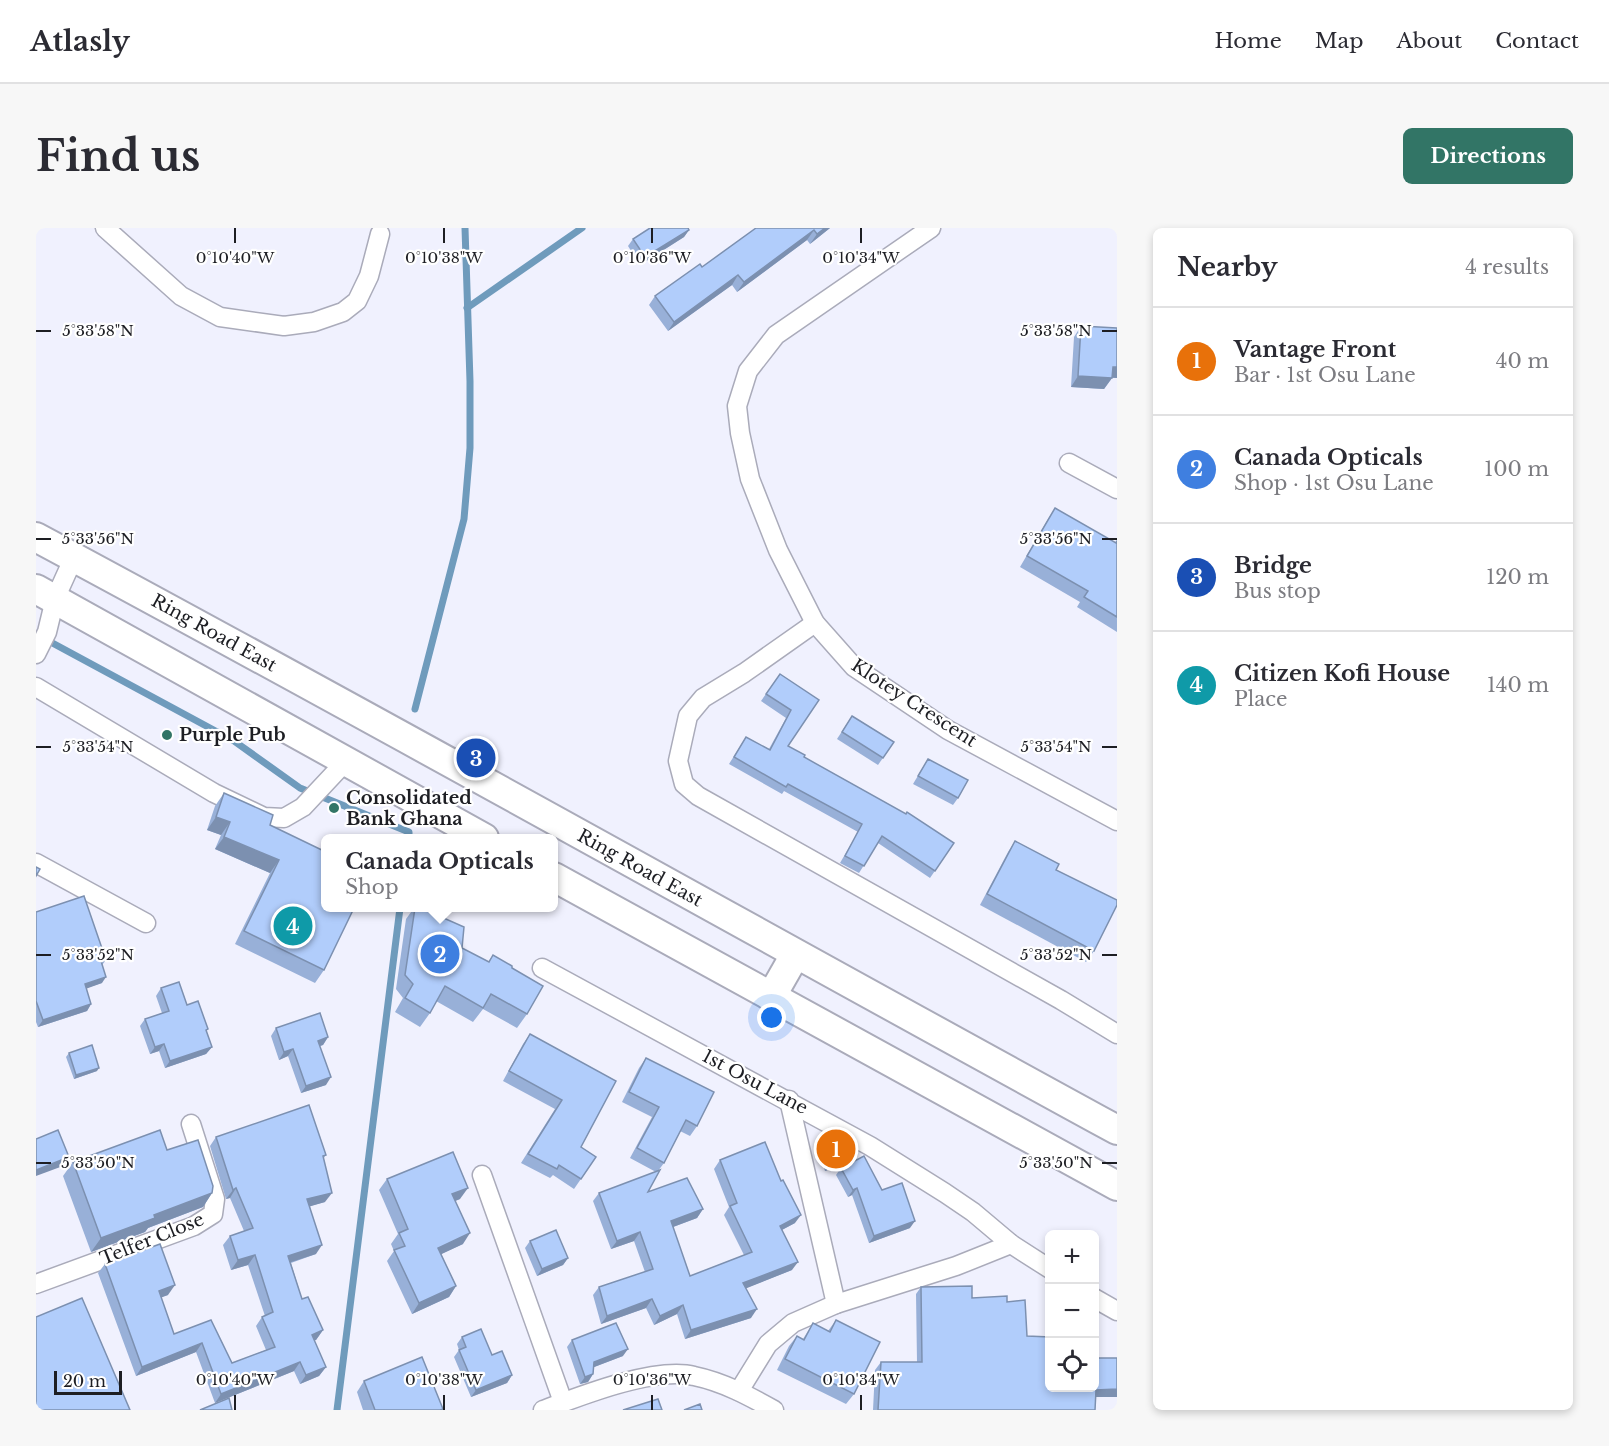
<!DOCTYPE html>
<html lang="en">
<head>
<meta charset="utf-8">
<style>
	:root { --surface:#fff; --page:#f7f7f7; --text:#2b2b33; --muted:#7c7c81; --line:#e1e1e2; --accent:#327566 }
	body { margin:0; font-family:"Libre Baskerville",serif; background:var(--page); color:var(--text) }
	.controls { position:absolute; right:18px; bottom:18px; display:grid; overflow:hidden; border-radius:9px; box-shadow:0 3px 9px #0003 }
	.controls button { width:54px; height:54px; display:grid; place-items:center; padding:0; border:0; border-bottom:2px solid var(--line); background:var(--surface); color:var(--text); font:30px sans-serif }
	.scale { position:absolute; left:18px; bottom:15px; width:68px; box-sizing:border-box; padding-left:6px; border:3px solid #1d1e23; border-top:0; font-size:16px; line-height:21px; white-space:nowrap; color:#1d1e23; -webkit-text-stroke:4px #fff; paint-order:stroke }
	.you { position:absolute; left:736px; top:790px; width:21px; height:21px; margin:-15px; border:4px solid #fff; border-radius:50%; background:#1a73e8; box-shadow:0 0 0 9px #1a73e833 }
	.badge { display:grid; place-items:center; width:39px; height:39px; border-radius:50%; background:var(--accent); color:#fff; font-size:20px; font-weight:700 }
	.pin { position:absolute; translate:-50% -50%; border:3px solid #fff; box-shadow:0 2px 6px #0006 }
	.popup { position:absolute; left:285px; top:606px; width:237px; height:78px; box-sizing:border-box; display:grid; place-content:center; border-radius:9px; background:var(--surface); filter:drop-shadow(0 2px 4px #0005); font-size:20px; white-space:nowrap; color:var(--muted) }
	.popup b { font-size:22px; color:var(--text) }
	.popup::after { content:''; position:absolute; left:50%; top:100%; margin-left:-12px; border:12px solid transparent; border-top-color:var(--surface) }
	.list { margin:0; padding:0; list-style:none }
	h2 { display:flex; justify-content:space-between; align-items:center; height:78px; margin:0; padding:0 24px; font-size:26px }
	h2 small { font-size:20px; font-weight:400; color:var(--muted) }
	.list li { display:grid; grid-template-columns:39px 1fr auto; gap:18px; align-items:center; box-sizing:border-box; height:108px; padding:0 24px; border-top:2px solid var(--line) }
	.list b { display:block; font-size:22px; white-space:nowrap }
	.list p { margin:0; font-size:20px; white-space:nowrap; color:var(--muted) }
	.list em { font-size:20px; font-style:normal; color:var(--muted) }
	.icon { flex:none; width:33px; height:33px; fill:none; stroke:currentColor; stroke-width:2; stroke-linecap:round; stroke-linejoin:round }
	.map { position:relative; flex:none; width:1081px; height:1182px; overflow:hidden; border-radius:9px }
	header { display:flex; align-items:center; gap:36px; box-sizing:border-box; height:84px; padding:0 30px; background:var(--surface); border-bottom:2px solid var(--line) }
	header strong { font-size:28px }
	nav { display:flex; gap:33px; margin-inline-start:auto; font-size:21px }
	.intro { display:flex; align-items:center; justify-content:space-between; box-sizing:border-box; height:144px; padding:0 36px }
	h1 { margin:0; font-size:42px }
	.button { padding:15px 27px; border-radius:9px; background:var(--accent); color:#fff; font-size:21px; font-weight:700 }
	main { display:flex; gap:36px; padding:0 36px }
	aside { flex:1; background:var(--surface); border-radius:9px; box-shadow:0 3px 9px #0003 }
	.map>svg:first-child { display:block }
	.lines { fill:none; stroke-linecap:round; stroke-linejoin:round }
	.stream { stroke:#6f9bbc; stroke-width:7 }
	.minor-casing { stroke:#aaabba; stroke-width:21 }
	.primary-casing { stroke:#aaabba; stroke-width:32 }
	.minor { stroke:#fff; stroke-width:18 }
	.primary { stroke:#fff; stroke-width:28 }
	.wall { fill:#98b0d8 }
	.shaded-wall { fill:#7c90b0 }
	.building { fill:#b1cdfb; stroke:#7c90b0; stroke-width:1.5 }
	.ticks { fill:none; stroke:#1d1e23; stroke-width:2 }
	.poi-dot { fill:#327566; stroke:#fff; stroke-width:2 }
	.labels { text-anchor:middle; stroke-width:4.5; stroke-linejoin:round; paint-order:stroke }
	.street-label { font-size:18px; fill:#1d1e23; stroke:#fff }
	.poi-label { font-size:18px; font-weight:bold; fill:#1d1e23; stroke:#fff; text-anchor:start }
	.ticks-label { font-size:15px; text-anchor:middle; fill:#1d1e23; stroke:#fff; stroke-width:4.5; stroke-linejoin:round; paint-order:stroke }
</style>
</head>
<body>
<header>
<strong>Atlasly</strong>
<nav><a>Home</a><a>Map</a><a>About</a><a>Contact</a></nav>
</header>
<div class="intro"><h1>Find us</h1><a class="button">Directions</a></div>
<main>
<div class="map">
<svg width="1081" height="1182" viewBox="0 0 1081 1182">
	<rect width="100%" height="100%" fill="#f0f1fe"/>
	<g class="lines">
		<g class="stream">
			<path d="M431 80 546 0"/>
			<path d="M9 411 198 513 264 560 373 604V610"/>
			<path d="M379 481 428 291 434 220V153L429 0"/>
			<path d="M301 1182 364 680"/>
		</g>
		<g class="minor-casing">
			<g id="minor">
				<path d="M69 0 145 68 184 89 248 98 278 94 307 84 321 73 333 48 344 6"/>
				<path d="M895 0 740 107 712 143 701 178 704 205 714 251 742 322 779 395 818 439 912 502 1081 593"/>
				<path d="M1033 235 1081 261"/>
				<path d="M779 395 708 445 667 470 652 488 642 533 648 556 662 568 1025 772 1081 806"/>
				<path d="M0 426 11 404 19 371 38 329"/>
				<path d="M0 459 178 565 228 589 248 590 267 579 310 533"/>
				<path d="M0 635 110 695"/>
				<path d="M506 740 834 918 909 965 937 984 975 1016 1014 1041"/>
				<path d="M753 872 800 1076"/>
				<path d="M446 947 527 1174"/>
				<path d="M0 1056 158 998 177 986 179 971 155 896"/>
				<path d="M1058 1070 1081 1083"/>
				<path d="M703 1163 732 1116 757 1095 800 1076 920 1038 975 1016"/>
				<path d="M507 1182C544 1168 620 1138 658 1148 687 1154 713 1168 738 1182"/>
			</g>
		</g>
		<g class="primary-casing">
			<g id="primary">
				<path d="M0 309C362 503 720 705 1081 902"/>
				<path d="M0 361 448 610"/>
				<path d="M518 649 1081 958"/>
				<path d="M735 769 759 727"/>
			</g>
		</g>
		<use href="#minor" class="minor"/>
		<use href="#primary" class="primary"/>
	</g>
	<g class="wall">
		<path d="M720 0H794L774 16 771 12 701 64 696 57 632 103 613 77 619 68 666 39Z"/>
		<path d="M653 2 648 9 604 37 592 18 597 11Z"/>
		<path d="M1045 98 1081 150H1076L1068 161 1035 159 1038 109Z"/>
		<path d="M1019 280 1079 315 1081 311V404L1041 379 1044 374 984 339 1012 291Z"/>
		<path d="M744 446 783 472 752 518 768 529 918 615 894 650 842 615 823 645 804 635 822 604 748 563 746 566 693 536 710 509 733 521 750 490 725 473Z"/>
		<path d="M816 488 858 514 842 537 801 511Z"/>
		<path d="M892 531 922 570 917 577 877 556Z"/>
		<path d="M188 565 234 597 288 742 279 755 199 716 234 645 179 621 185 607 171 602 179 578Z"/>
		<path d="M979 613 1020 642 1058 723 1050 734 944 677 972 624Z"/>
		<path d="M378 680H385L426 720 452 734 457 727 476 740 491 786 481 800 447 781 437 794 400 773 394 785 384 799 359 784 367 770 360 761 370 691Z"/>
		<path d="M0 684 70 732 66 737V755L50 760 55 776 51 783 2 799 0 794Z"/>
		<path d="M125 760 151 777 172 801 170 803 176 819 170 826 129 840 123 823 114 826 104 798 109 791 126 785 120 768Z"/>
		<path d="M240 800 292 809 287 817 284 818 290 857 265 865 252 828 243 832 235 808Z"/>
		<path d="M494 806 580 853 545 919 560 929 538 961 517 947 514 950 485 935 519 881 467 853 487 816Z"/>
		<path d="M33 825 61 843 38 851 30 829Z"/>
		<path d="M610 830 661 898 654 908 644 903 628 935 622 943 612 964 667 981 661 990 637 999 654 1048 708 1027 688 987 693 979 678 941 684 932 759 995 746 1002 756 1042 710 1060 715 1090 649 1111 641 1086 618 1097 610 1080 565 1096 557 1067 563 1059 609 1044 598 1013 575 1021 557 973 563 965 620 944 594 930 616 889 586 874 603 840Z"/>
		<path d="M180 909 290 927 287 931 289 974 274 978 280 1026 255 1035 266 1071 287 1102 280 1112H278L290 1139 283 1148 264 1156 258 1143 179 1175 160 1124 100 1148 62 1045 69 1036 132 1067 125 1069 138 1106 175 1092 196 1135 230 1122 220 1098 226 1089 229 1088 212 1037 195 1042 187 1017 194 1008 208 1003 194 970 190 971 174 918Z"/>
		<path d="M783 918 809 935 789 943 781 921Z"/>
		<path d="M131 922 176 965 167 979 112 1000 109 1004 55 1024 27 948 37 934Z"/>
		<path d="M805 940 846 962 874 1000 833 1015 816 967 812 969 800 947Z"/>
		<path d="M351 951 424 971 419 973 427 1016 405 1026 420 1058 413 1069 376 1086 351 1033 358 1023 355 1016 362 1006 343 962Z"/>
		<path d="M494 1013 532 1030 527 1037 501 1048 489 1020Z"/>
		<path d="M885 1059 936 1070 971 1074 991 1108 1014 1160 1081 1130V1169H1060L1059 1182H837L839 1142 845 1134H881L880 1066Z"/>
		<path d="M800 1092 818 1166 810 1176 741 1142 753 1118 761 1108 767 1111 777 1095 792 1103Z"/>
		<path d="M426 1109 456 1127 476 1147 471 1155 435 1169 418 1129 423 1122 421 1116Z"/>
		<path d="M536 1112 587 1128 558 1139 557 1146 552 1154 544 1156 531 1119Z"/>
		<path d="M328 1153 407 1181 406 1182H327L321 1164Z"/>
	</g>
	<g class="shaded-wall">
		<path d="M789 0H794L774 16 781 6Z"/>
		<path d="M653 2 648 9 604 37 609 29Z"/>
		<path d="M778 2 771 12 701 64 708 54Z"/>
		<path d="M702 47 696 57 632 103 638 94Z"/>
		<path d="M1077 139H1081V150L1069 149Z"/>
		<path d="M1042 148 1076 150 1068 161 1035 159Z"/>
		<path d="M180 589 194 594 185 607 171 602Z"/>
		<path d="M188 609 243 632 234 645 179 621Z"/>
		<path d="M70 749 66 755 44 763 49 756Z"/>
		<path d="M55 776 51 783 2 799 7 792Z"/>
		<path d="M292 809 287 817 277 820 282 813Z"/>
		<path d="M128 816 123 823 114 826 119 819Z"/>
		<path d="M176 819 170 826 129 840 134 833Z"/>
		<path d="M257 821 252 828 243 832 248 824Z"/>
		<path d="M63 840 61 843 38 851 40 847Z"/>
		<path d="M295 849 290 857 265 865 270 858Z"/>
		<path d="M33 929 27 938 0 948V942Z"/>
		<path d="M812 931 809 935 789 943 792 939Z"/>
		<path d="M200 960 194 970 190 971 197 962Z"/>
		<path d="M432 960 424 971 409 977 416 966Z"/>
		<path d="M821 960 816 967 812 969 817 962Z"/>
		<path d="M176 965 167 979 112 1000 109 1004 55 1024 65 1010 118 987Z"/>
		<path d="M296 965 289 974 265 981 271 971Z"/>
		<path d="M667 981 661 990 629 1002 635 993Z"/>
		<path d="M765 987 759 995 738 1006 744 998Z"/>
		<path d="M879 993 874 1000 833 1015 838 1008Z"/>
		<path d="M604 1004 598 1013 575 1021 581 1013Z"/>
		<path d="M434 1005 427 1016 395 1031 402 1020Z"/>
		<path d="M286 1017 280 1026 246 1037 252 1028Z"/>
		<path d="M219 1027 212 1037 195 1042 202 1032Z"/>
		<path d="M532 1030 527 1037 501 1048 506 1041Z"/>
		<path d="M762 1034 756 1042 701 1064 707 1055Z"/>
		<path d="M139 1057 132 1067 116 1073 123 1063Z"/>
		<path d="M420 1058 413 1069 376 1086 383 1075Z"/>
		<path d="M616 1071 610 1080 565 1096 571 1088Z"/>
		<path d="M647 1077 641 1086 618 1097 624 1088Z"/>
		<path d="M721 1081 715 1090 649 1111 655 1102Z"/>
		<path d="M287 1102 280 1112 270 1116 276 1107Z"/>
		<path d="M166 1115 160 1124 100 1148 106 1139Z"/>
		<path d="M592 1121 587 1128 553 1141 558 1134Z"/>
		<path d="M264 1134 258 1143 179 1175 185 1166Z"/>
		<path d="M290 1139 283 1148 264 1156 270 1147Z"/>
		<path d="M557 1146 552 1154 544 1156 549 1149Z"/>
		<path d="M476 1147 471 1155 435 1169 440 1162Z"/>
		<path d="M1081 1161V1169H1055L1060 1162Z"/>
	</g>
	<g class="building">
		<path d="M614 0H652L653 2 609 29 597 11Z"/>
		<path d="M720 0H789L781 6 778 2 708 54 702 47 638 94 619 68 664 36 666 39Z"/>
		<path d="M1045 98 1081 100V139H1077L1076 150 1042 148Z"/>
		<path d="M1019 280 1080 315 1081 313V389L1048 369 1052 363 991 328Z"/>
		<path d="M744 446 783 472 752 518 769 527 768 529 870 586 871 584 918 615 899 643 846 608 828 638 809 628 826 596 752 556 750 559 698 529 710 509 734 522 755 482 730 466Z"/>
		<path d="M816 488 858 514 847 530 806 504Z"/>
		<path d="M892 531 932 552 922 570 882 548Z"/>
		<path d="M188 565 237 587 234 597 290 624V680H318L288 742 208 703 243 632 188 609 194 594 180 589Z"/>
		<path d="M979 613 1023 636 1020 642 1081 672V677L1058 723 951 666Z"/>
		<path d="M0 639 4 641 0 648Z"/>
		<path d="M48 668 70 732 65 733 70 749 49 756 55 776 7 792 0 773V684Z"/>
		<path d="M379 680H385L428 699 426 720 453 734 457 727 476 738V740L507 758 491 786 455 766 447 780 409 758 394 785 369 770 377 756 369 747Z"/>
		<path d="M143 754 151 777 162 773 172 801 170 802 176 819 134 833 128 816 119 819 109 791 133 783 125 760Z"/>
		<path d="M284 785 292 809 282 813 295 849 270 858 257 821 248 824 240 800Z"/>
		<path d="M494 806 580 853 545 919 560 929 545 951 523 937 521 941 492 926 526 872 473 843Z"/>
		<path d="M56 817 63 840 40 847 33 825Z"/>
		<path d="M610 830 678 864 661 898 650 892 628 935 601 920 623 879 593 864Z"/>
		<path d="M273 877 290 927 287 928 296 965 271 971 286 1017 252 1028 266 1071 272 1069 287 1102 276 1107 290 1139 270 1147 264 1134 185 1166 166 1115 106 1139 69 1036 124 1016 139 1057 123 1063 138 1106 175 1092 196 1135 239 1119 226 1089 237 1084 219 1027 202 1032 194 1008 217 1000 200 960 197 962 180 909Z"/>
		<path d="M22 902 33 929 0 942V911Z"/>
		<path d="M124 902 131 922 162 912 177 958 176 965 118 987 119 990 65 1010 37 934Z"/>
		<path d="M803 910 812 931 792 939 783 918Z"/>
		<path d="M729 914 745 953 747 952 765 987 744 998 762 1034 707 1055 721 1081 655 1102 647 1077 624 1088 616 1071 571 1088 563 1059 617 1041 604 1004 581 1013 563 965 624 942 612 964 651 950 667 981 635 993 654 1048 716 1024 694 978 701 975 684 932Z"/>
		<path d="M417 924 432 960 416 966 434 1005 402 1020 420 1058 383 1075 358 1022 369 1018 363 1005 372 1001 351 951Z"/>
		<path d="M828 928 846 962 866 955 879 993 838 1008 821 960 817 962 805 940Z"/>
		<path d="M520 1002 532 1030 506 1041 494 1013Z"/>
		<path d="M936 1058V1070L971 1068V1074L989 1072 991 1108 1014 1109V1160H1059V1130H1081V1161L1060 1162 1059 1182H842L845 1134H886L885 1059Z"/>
		<path d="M46 1070 94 1182H0V1089Z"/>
		<path d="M800 1092 844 1114 818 1166 749 1131 761 1108 768 1112 777 1095 794 1104Z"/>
		<path d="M580 1095 592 1121 558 1134 557 1146 549 1149 536 1112Z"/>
		<path d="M445 1101 456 1127 466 1123 476 1147 440 1162 423 1122 430 1119 426 1109Z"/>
		<path d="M386 1129 407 1181 404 1182H339L328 1153Z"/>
		<path d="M193 1170 196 1182H164Z"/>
		<path d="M622 1171 626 1182H587Z"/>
		<path d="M664 1176 666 1182H648Z"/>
	</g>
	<path class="ticks" d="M199 0V15M408 0V15M616 0V15M825 0V15M0 103H15M1066 103H1081M0 311H15M1066 311H1081M0 519H15M1066 519H1081M0 727H15M1066 727H1081M0 935H15M1066 935H1081M199 1167V1182M408 1167V1182M616 1167V1182M825 1167V1182"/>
	<g class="poi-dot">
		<circle cx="131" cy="507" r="6"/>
		<circle cx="298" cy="580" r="6"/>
	</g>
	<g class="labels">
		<g class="street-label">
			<text transform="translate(178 405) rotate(29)" y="6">Ring Road East</text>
			<text transform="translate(878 475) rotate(33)" y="6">Klotey Crescent</text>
			<text transform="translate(604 640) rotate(29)" y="6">Ring Road East</text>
			<text transform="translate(719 854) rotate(28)" y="6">1st Osu Lane</text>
			<text transform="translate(116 1011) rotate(-22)" y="6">Telfer Close</text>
		</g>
		<g class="poi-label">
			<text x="143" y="513">Purple Pub</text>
			<text x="310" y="576">Consolidated<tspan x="310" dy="21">Bank Ghana</tspan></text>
		</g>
	</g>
	<g class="ticks-label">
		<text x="199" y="35">0°10'40"W</text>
		<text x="408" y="35">0°10'38"W</text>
		<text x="616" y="35">0°10'36"W</text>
		<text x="825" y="35">0°10'34"W</text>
		<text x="62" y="108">5°33'58"N</text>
		<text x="1020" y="108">5°33'58"N</text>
		<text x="62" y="316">5°33'56"N</text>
		<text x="1020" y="316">5°33'56"N</text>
		<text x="62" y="524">5°33'54"N</text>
		<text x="1020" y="524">5°33'54"N</text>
		<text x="62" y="732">5°33'52"N</text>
		<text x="1020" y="732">5°33'52"N</text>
		<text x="62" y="940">5°33'50"N</text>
		<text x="1020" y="940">5°33'50"N</text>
		<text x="199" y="1157">0°10'40"W</text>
		<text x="408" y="1157">0°10'38"W</text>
		<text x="616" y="1157">0°10'36"W</text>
		<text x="825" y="1157">0°10'34"W</text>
	</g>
</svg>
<div class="controls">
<button>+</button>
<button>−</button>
<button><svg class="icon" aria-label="locate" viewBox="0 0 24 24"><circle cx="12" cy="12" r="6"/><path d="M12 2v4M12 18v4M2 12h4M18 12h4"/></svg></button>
</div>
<div class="scale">20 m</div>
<div class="you"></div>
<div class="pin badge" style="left:800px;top:921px;background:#e8710a">1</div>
<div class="pin badge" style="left:404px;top:726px;background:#3f7fe0">2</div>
<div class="popup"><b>Canada Opticals</b>Shop</div>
<div class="pin badge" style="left:440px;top:530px;background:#1a4fb4">3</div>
<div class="pin badge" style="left:257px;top:698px;background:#0f9aa8">4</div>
</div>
<aside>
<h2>Nearby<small>4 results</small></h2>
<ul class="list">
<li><span class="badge" style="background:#e8710a">1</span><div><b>Vantage Front</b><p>Bar · 1st Osu Lane</p></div><em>40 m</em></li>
<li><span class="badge" style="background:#3f7fe0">2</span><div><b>Canada Opticals</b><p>Shop · 1st Osu Lane</p></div><em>100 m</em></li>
<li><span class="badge" style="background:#1a4fb4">3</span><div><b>Bridge</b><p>Bus stop</p></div><em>120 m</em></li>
<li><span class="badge" style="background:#0f9aa8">4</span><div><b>Citizen Kofi House</b><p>Place</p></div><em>140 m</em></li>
</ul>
</aside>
</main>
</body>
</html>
